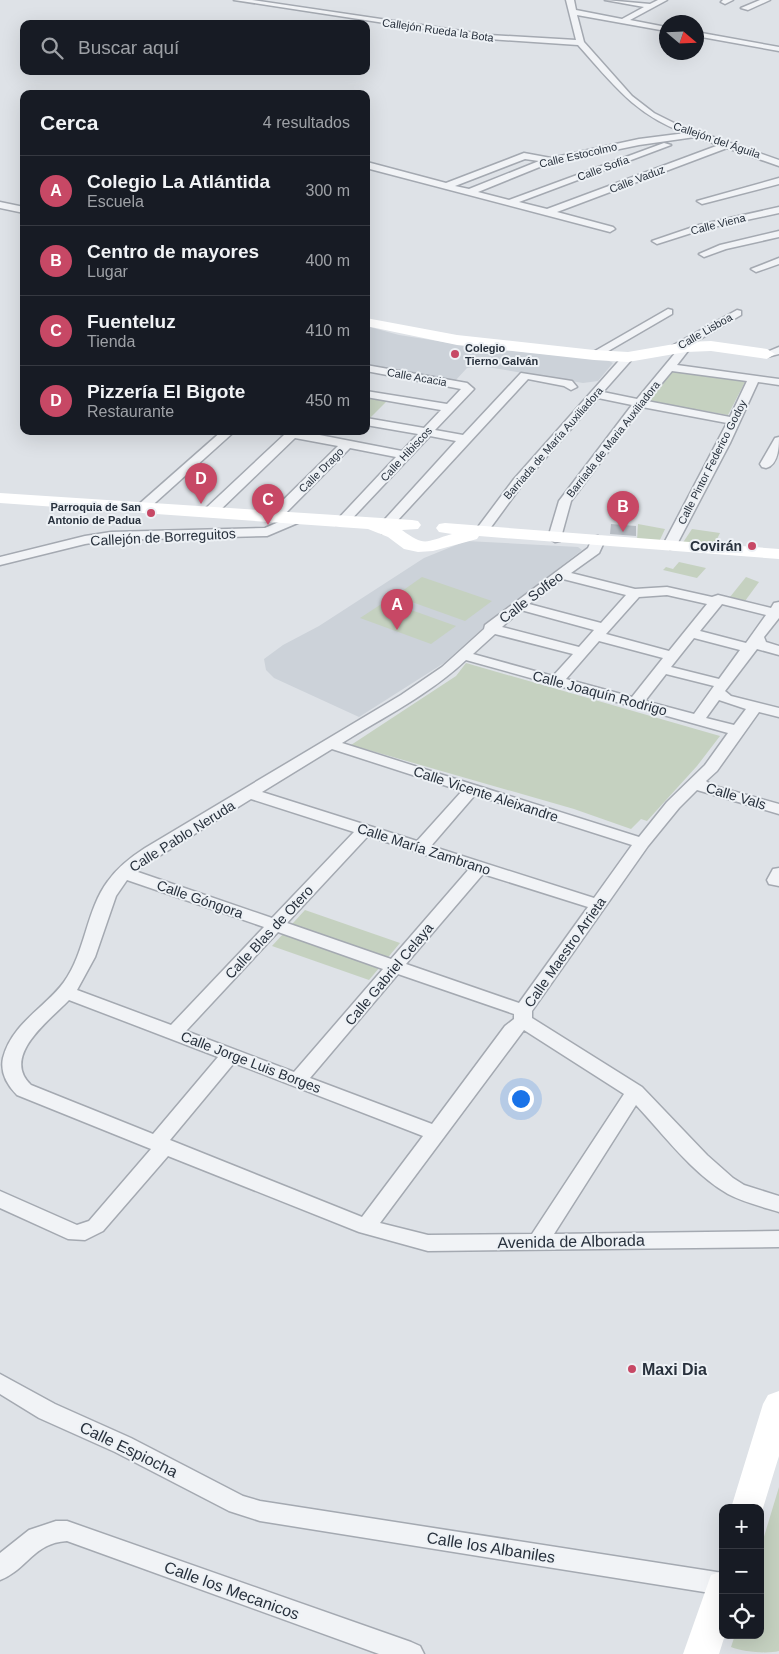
<!DOCTYPE html>
<html lang="es">
<head>
<meta charset="utf-8">
<style>
	:root { --surface:#171b24; --page:#242831; --text:#f1f3f6; --muted:#9ea1a6; --line:#363941; --accent:#c74865 }
	body { margin:0; font-family:Arial,sans-serif; background:var(--page); color:var(--text) }
	.controls { position:absolute; right:15px; bottom:15px; display:grid; overflow:hidden; border-radius:10px; box-shadow:0 5px 20px #0002 }
	.controls button { width:45px; height:45px; display:grid; place-items:center; padding:0; border:0; border-bottom:1px solid var(--line); background:var(--surface); color:var(--text); font:25px sans-serif }
	.compass { position:absolute; left:659px; top:15px; width:45px; height:45px; border-radius:50%; background:var(--surface); box-shadow:0 5px 20px #0002; rotate:109deg }
	.you { position:absolute; left:520px; top:1098px; width:18px; height:18px; margin:-12px; border:4px solid #fff; border-radius:50%; background:#1a73e8; box-shadow:0 0 0 8px #1a73e833 }
	.badge { display:grid; place-items:center; width:32px; height:32px; border-radius:50%; background:var(--accent); color:#fff; font-size:16px; font-weight:700 }
	.pin { position:absolute; translate:-50% -41px; filter:drop-shadow(0 1px 2px #0008) }
	.pin::after { content:''; position:absolute; top:26px; width:18px; height:15px; background:inherit; clip-path:polygon(0 0,100% 0,50% 100%) }
	.list { margin:0; padding:0; list-style:none }
	h2 { display:flex; justify-content:space-between; align-items:center; height:65px; margin:0; padding:0 20px; font-size:21px }
	h2 small { font-size:16px; font-weight:400; color:var(--muted) }
	.list li { display:grid; grid-template-columns:32px 1fr auto; gap:15px; align-items:center; box-sizing:border-box; height:70px; padding:0 20px; border-top:1px solid var(--line) }
	.list b { display:block; font-size:19px; white-space:nowrap }
	.list p { margin:0; font-size:16px; white-space:nowrap; color:var(--muted) }
	.list em { font-size:16px; font-style:normal; color:var(--muted) }
	.icon { flex:none; width:28px; height:28px; fill:none; stroke:currentColor; stroke-width:2; stroke-linecap:round; stroke-linejoin:round }
	.map { position:relative; flex:none; width:779px; height:1654px; overflow:hidden }
	.search { position:absolute; background:var(--surface); box-shadow:0 5px 20px #0002; left:20px; top:20px; width:350px; height:55px; display:flex; align-items:center; gap:12px; box-sizing:border-box; padding:0 18px; border-radius:10px; color:var(--muted); font-size:19px }
	.panel { position:absolute; background:var(--surface); box-shadow:0 5px 20px #0002; left:20px; top:90px; width:350px; height:345px; border-radius:10px }
	.map>svg:first-child { display:block }
	.built { fill:#ccd2d9 }
	.green { fill:#c5d1c0 }
	.building { fill:#b6bcc3 }
	.lines { fill:none; stroke-linecap:round; stroke-linejoin:round }
	.street-casing { stroke:#a4a9b1; stroke-width:3 }
	.street { fill:#f1f3f6; fill-rule:evenodd }
	.secondary { fill:#fff; fill-rule:evenodd }
	.poi-dot { fill:#c74865; stroke:#edf1f5; stroke-width:2 }
	.labels { text-anchor:middle; stroke-width:4; stroke-linejoin:round; paint-order:stroke }
	.far-street-label { font-size:11px; fill:#28313d; stroke:#edf1f5 }
	.far-poi-label { font-size:11px; font-weight:bold; fill:#28313d; stroke:#edf1f5; text-anchor:start }
	.street-label { font-size:14px; fill:#28313d; stroke:#edf1f5 }
	.poi-label { font-size:14px; font-weight:bold; fill:#28313d; stroke:#edf1f5; text-anchor:end }
	.near-street-label { font-size:16px; fill:#28313d; stroke:#edf1f5 }
	.near-poi-label { font-size:16px; font-weight:bold; fill:#28313d; stroke:#edf1f5; text-anchor:start }
</style>
</head>
<body>
<div class="map">
<svg width="779" height="1654" viewBox="0 0 779 1654">
	<rect width="100%" height="100%" fill="#dee2e7"/>
	<g class="built">
		<path d="M366 326 399 335 482 348 607 360 613 363 598 381 583 383 481 366 467 368 455 381 366 366Z"/>
		<path d="M466 541 578 547 582 550 492 620 444 663 359 717 274 678 266 670 264 659 283 645 319 626 424 558Z"/>
	</g>
	<g class="green">
		<path d="M673 370 746 380 728 415 648 401Z"/>
		<path d="M366 392 392 396 366 422Z"/>
		<path d="M638 524 665 529 659 542 637 541Z"/>
		<path d="M692 529 720 533 714 545 682 544Z"/>
		<path d="M679 562 706 568 697 578 663 570 666 567 673 569Z"/>
		<path d="M422 577 492 601 465 621 395 596Z"/>
		<path d="M746 577 759 582 745 601 730 597Z"/>
		<path d="M386 601 456 626 431 644 360 618Z"/>
		<path d="M466 663 720 736 697 766 647 821 641 819 631 829 574 809 351 745 456 676Z"/>
		<path d="M305 910 400 943 369 980 272 946Z"/>
		<path d="M779 1487V1651C767 1654 744 1652 731 1647L735 1635H760V1550Z"/>
	</g>
	<path class="building" d="M611 524 636 526V536L610 534Z"/>
	<g class="lines">
		<g class="street-casing">
			<g id="street">
				<path d="M234 0H252L489 35 576 40 566 0H574L576 10 622 19 644 7 605 0 650 4 658 0H667L630 20 666 27V31L577 15 584 42 632 96 654 113 676 124 779 160V166L727 148 557 212 613 227 615 229 610 232 366 168 367 162 446 183 524 153 551 158 639 139 686 133C636 116 612 83 578 45L489 39ZM695 137 719 145 547 209 519 202 671 145 664 143 509 200 478 192 547 164 639 145ZM525 159 539 161 469 189 455 186Z"/>
				<path d="M723 0H733L725 4 721 2Z"/>
				<path d="M760 0H770L748 10 741 8Z"/>
				<path d="M696 32 779 47V51L696 36Z"/>
				<path d="M779 178V184L702 204 697 201Z"/>
				<path d="M0 202 24 207V213L0 208Z"/>
				<path d="M779 207V213L704 229 657 244 652 241 699 225Z"/>
				<path d="M779 231V237L726 249 704 257 699 254 720 245Z"/>
				<path d="M779 258V264L756 272 751 269Z"/>
				<path d="M668 309 672 310V314L598 357 594 358 588 355Z"/>
				<path d="M737 310 741 311V315L690 345 691 347 677 365 779 379V385L758 382 730 443 675 548 670 549 663 545 727 423 642 407 571 501 560 541 555 542 548 538 559 501 632 405 598 398 522 485 486 534H476L475 531 514 479 624 355 628 354 634 357 603 392 637 399 676 352 670 351V347ZM672 371 747 381 730 417 647 401Z"/>
				<path d="M779 347V354L767 357 762 354Z"/>
				<path d="M366 365 467 383 474 389 435 430 463 435 521 373 572 381 577 387 571 390 564 386 528 379 387 532 382 533 376 529 456 441 430 436 346 525H336L335 522 396 457 350 448 279 520H269L268 517 269 514 338 446 295 438 215 515H205L204 512 205 509 284 435 273 431H299L402 451 418 434 366 425V418L424 428 441 410 366 397V391L447 404 461 389 366 371Z"/>
				<path d="M222 431H235L146 511H138L136 508 138 505Z"/>
				<path d="M779 437C779 448 778 465 766 468L762 467 760 464 775 438Z"/>
				<path d="M295 515 301 519 300 522 267 536 111 540 85 544 0 565V557L85 536 111 532 265 528Z"/>
				<path d="M598 536 605 540 599 553 571 573 635 589 667 587 712 597 718 595 771 608 774 603 779 602V618L764 637 766 642 779 646V655L757 649 725 691 731 696 779 708V717L759 712 717 771 706 781 711 785 779 804V814L697 790 679 808 648 846 532 1011V1018L642 1087 707 1155 733 1178 744 1185 779 1196V1212C763 1207 743 1202 728 1194 692 1173 664 1135 636 1105L554 1234 779 1231V1247L428 1251 359 1232 168 1156 103 1231 85 1240 68 1239 0 1208V1191L77 1225 89 1221 151 1149 17 1095C7 1085 0 1072 3 1058 12 1023 45 1008 64 982 86 951 86 910 108 881 118 867 131 857 145 848L401 695 442 667 484 629 485 625 588 548 593 537ZM563 579 626 595 601 623 529 604ZM667 595 707 604 669 651 606 634 639 597ZM722 604 766 615 746 643 700 631ZM521 610 594 630 579 647 502 627ZM495 634 573 654 553 676 473 654ZM694 638 740 650 719 679 671 667ZM599 641 663 658 632 697 566 679ZM466 660 728 733 705 765 667 802 639 837 342 743C384 717 430 694 466 660ZM666 674 714 686 694 714 645 701ZM719 700 746 709 734 725 706 718ZM332 749 462 791 417 841 262 792ZM475 795 632 845 594 898 431 846ZM251 799 354 832 272 918 135 871ZM368 836 469 869 391 959 287 923ZM483 874 588 907 519 1003 406 964ZM127 880 264 927 171 1025 77 990 95 957 116 896ZM278 932 383 969 294 1072 186 1031ZM398 974 514 1014V1019L505 1026 432 1124 310 1078ZM69 1000 218 1057 153 1134 31 1085C0 1056 51 1019 69 1000ZM524 1030 624 1094 532 1234 428 1235 380 1223ZM234 1063 423 1136 362 1217 170 1140Z"/>
				<path d="M779 868V886L769 884 767 880 773 869Z"/>
				<path d="M0 1374 55 1404 131 1438 243 1496 260 1501 723 1573V1595L260 1521 229 1511 115 1452 39 1418 0 1394Z"/>
				<path d="M56 1521H67L411 1642 420 1646 424 1654H379L67 1541C33 1543 27 1570 0 1580V1553L29 1530Z"/>
			</g>
		</g>
		<use href="#street" class="street"/>
		<g class="secondary">
			<path d="M366 318 457 335 594 350 628 352 686 342 711 341 767 349 775 354 767 359 711 351 686 352 628 362 594 360 457 345 366 326Z"/>
			<path d="M0 493 412 520 418 521 421 525 418 529 402 530C425 547 425 542 452 534L439 532 436 528 439 524 445 523 779 549V559L479 536 477 539 433 551 418 552 404 549 388 537 368 529 0 503Z"/>
			<path d="M779 1391V1456L763 1508 760 1515V1508H731L763 1404 768 1395Z"/>
			<path d="M723 1571V1635H725L719 1654H683L711 1575Z"/>
		</g>
	</g>
	<g class="poi-dot">
		<circle cx="455" cy="354" r="5"/>
		<circle cx="151" cy="513" r="5"/>
		<circle cx="752" cy="546" r="5"/>
		<circle cx="632" cy="1369" r="5"/>
	</g>
	<g class="labels">
		<g class="far-street-label">
			<text transform="translate(438 30) rotate(8)" y="4">Callejón Rueda la Bota</text>
			<text transform="translate(717 140) rotate(19)" y="4">Callejón del Águila</text>
			<text transform="translate(578 155) rotate(-13)" y="4">Calle Estocolmo</text>
			<text transform="translate(603 168) rotate(-20)" y="4">Calle Sofía</text>
			<text transform="translate(637 179) rotate(-21)" y="4">Calle Vaduz</text>
			<text transform="translate(718 224) rotate(-14)" y="4">Calle Viena</text>
			<text transform="translate(705 331) rotate(-30)" y="4">Calle Lisboa</text>
			<text transform="translate(417 377) rotate(10)" y="4">Calle Acacia</text>
			<text transform="translate(613 439) rotate(-52)" y="4">Barriada de Maria Auxiliadora</text>
			<text transform="translate(553 443) rotate(-49)" y="4">Barriada de María Auxiliadora</text>
			<text transform="translate(406 454) rotate(-47)" y="4">Calle Hibiscos</text>
			<text transform="translate(712 462) rotate(-63)" y="4">Calle Pintor Federico Godoy</text>
			<text transform="translate(321 470) rotate(-45)" y="4">Calle Drago</text>
		</g>
		<g class="far-poi-label">
			<text x="465" y="352">Colegio<tspan x="465" dy="13">Tierno Galván</tspan></text>
			<text x="141" y="511" text-anchor="end">Parroquia de San<tspan x="141" dy="13">Antonio de Padua</tspan></text>
		</g>
		<g class="street-label">
			<text transform="translate(163 537) rotate(-3)" y="5">Callejón de Borreguitos</text>
			<text transform="translate(531 597) rotate(-37)" y="5">Calle Solfeo</text>
			<text transform="translate(600 693) rotate(15)" y="5">Calle Joaquín Rodrigo</text>
			<text transform="translate(486 794) rotate(18)" y="5">Calle Vicente Aleixandre</text>
			<text transform="translate(736 796) rotate(17)" y="5">Calle Vals</text>
			<text transform="translate(182 836) rotate(-32)" y="5">Calle Pablo Neruda</text>
			<text transform="translate(424 849) rotate(18)" y="5">Calle María Zambrano</text>
			<text transform="translate(200 899) rotate(19)" y="5">Calle Góngora</text>
			<text transform="translate(269 932) rotate(-47)" y="5">Calle Blas de Otero</text>
			<text transform="translate(565 952) rotate(-55)" y="5">Calle Maestro Arrieta</text>
			<text transform="translate(389 974) rotate(-50)" y="5">Calle Gabriel Celaya</text>
			<text transform="translate(251 1062) rotate(21)" y="5">Calle Jorge Luis Borges</text>
		</g>
		<g class="poi-label">
			<text x="742" y="551">Covirán</text>
		</g>
		<g class="near-street-label">
			<text transform="translate(571 1241) rotate(-1)" y="6">Avenida de Alborada</text>
			<text transform="translate(129 1449) rotate(26)" y="6">Calle Espiocha</text>
			<text transform="translate(491 1547) rotate(9)" y="6">Calle los Albaniles</text>
			<text transform="translate(232 1590) rotate(20)" y="6">Calle los Mecanicos</text>
		</g>
		<g class="near-poi-label">
			<text x="642" y="1375">Maxi Dia</text>
		</g>
	</g>
</svg>
<div class="controls">
<button>+</button>
<button>−</button>
<button><svg class="icon" aria-label="locate" viewBox="0 0 24 24"><circle cx="12" cy="12" r="6"/><path d="M12 2v4M12 18v4M2 12h4M18 12h4"/></svg></button>
</div>
<svg class="compass" viewBox="-18 -18 36 36"><path d="M0-13l5 13h-10z" fill="#e53935"/><path d="M0 13l5-13h-10z" fill="#9ea1a6"/></svg>
<div class="you"></div>
<div class="pin badge" style="left:397px;top:630px">A</div>
<div class="pin badge" style="left:623px;top:532px">B</div>
<div class="pin badge" style="left:268px;top:525px">C</div>
<div class="pin badge" style="left:201px;top:504px">D</div>
<div class="search"><svg class="icon" aria-label="search" viewBox="0 0 24 24"><circle cx="10" cy="10" r="6"/><path d="M15 15l6 6"/></svg>Buscar aquí</div>
<section class="panel">
<h2>Cerca<small>4 resultados</small></h2>
<ul class="list">
<li><span class="badge">A</span><div><b>Colegio La Atlántida</b><p>Escuela</p></div><em>300 m</em></li>
<li><span class="badge">B</span><div><b>Centro de mayores</b><p>Lugar</p></div><em>400 m</em></li>
<li><span class="badge">C</span><div><b>Fuenteluz</b><p>Tienda</p></div><em>410 m</em></li>
<li><span class="badge">D</span><div><b>Pizzería El Bigote</b><p>Restaurante</p></div><em>450 m</em></li>
</ul>
</section>
</div>
</body>
</html>
